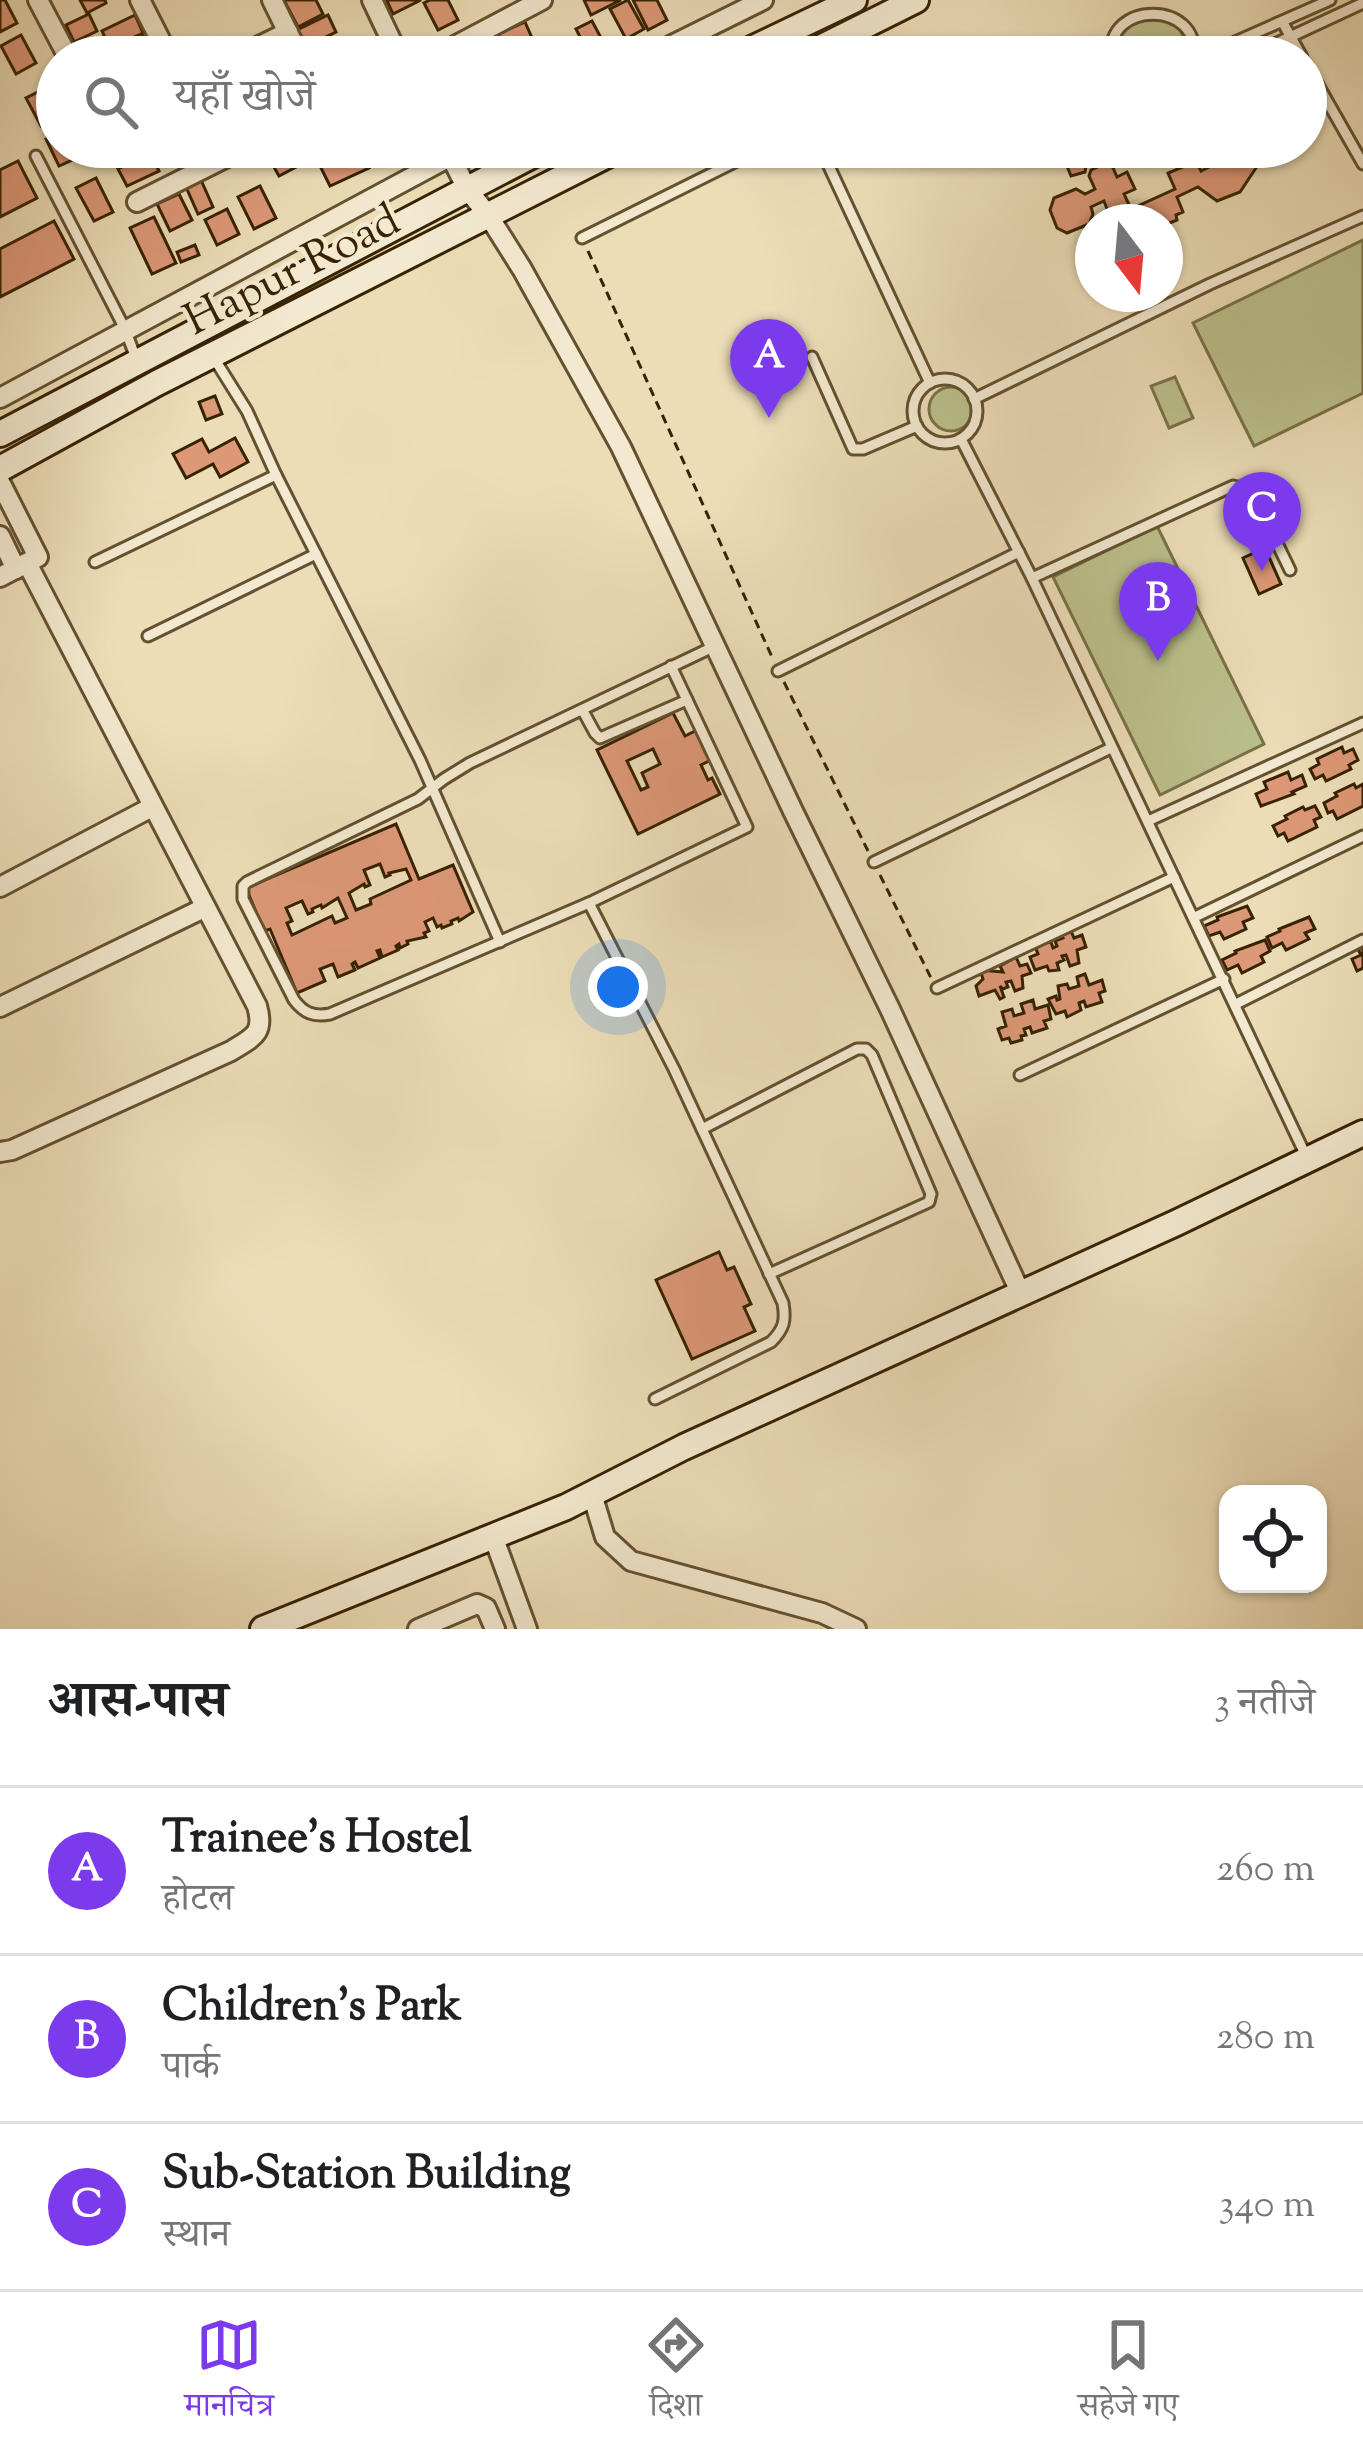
<!DOCTYPE html>
<html lang="hi">
<head>
<meta charset="utf-8">
<style>
	:root { --surface:#fff; --page:#f2f2f2; --text:#202124; --muted:#757577; --line:#e0e0e0; --accent:#7c3aed }
	body { margin:0; font-family:"Sorts Mill Goudy","Noto Serif Devanagari",serif; background:var(--page); color:var(--text) }
	.controls { position:absolute; right:36px; bottom:36px; display:grid; overflow:hidden; border-radius:24px; box-shadow:0 3px 9px #0004 }
	.controls button { width:108px; height:108px; display:grid; place-items:center; padding:0; border:0; border-bottom:3px solid var(--line); background:var(--surface); color:var(--text); font:60px sans-serif }
	.compass { position:absolute; left:1075px; top:204px; width:108px; height:108px; border-radius:50%; background:var(--surface); box-shadow:0 3px 9px #0004; rotate:164deg }
	.you { position:absolute; left:618px; top:987px; width:42px; height:42px; margin:-30px; border:9px solid #fff; border-radius:50%; background:#1a73e8; box-shadow:0 0 0 18px #1a73e833 }
	.badge { display:grid; place-items:center; width:78px; height:78px; border-radius:50%; background:var(--accent); color:#fff; font-size:39px; font-weight:700 }
	.pin { position:absolute; translate:-50% -99px; filter:drop-shadow(0 3px 6px #0008) }
	.pin::after { content:''; position:absolute; top:63px; width:42px; height:36px; background:inherit; clip-path:polygon(0 0,100% 0,50% 100%) }
	.list { margin:0; padding:0; list-style:none }
	h2 { display:flex; justify-content:space-between; align-items:center; height:156px; margin:0; padding:0 48px; font-size:51px }
	h2 small { font-size:39px; font-weight:400; color:var(--muted) }
	.list li { display:grid; grid-template-columns:78px 1fr auto; gap:36px; align-items:center; box-sizing:border-box; height:168px; padding:0 48px; border-top:3px solid var(--line) }
	.list b { display:block; font-size:45px; white-space:nowrap }
	.list p { margin:0; font-size:39px; white-space:nowrap; color:var(--muted) }
	.list em { font-size:39px; font-style:normal; color:var(--muted) }
	.icon { flex:none; width:66px; height:66px; fill:none; stroke:currentColor; stroke-width:2; stroke-linecap:round; stroke-linejoin:round }
	.map { position:relative; flex:none; width:1363px; height:1629px; overflow:hidden }
	.search { position:absolute; background:var(--surface); box-shadow:0 3px 9px #0004; left:36px; right:36px; top:36px; height:132px; display:flex; align-items:center; gap:30px; box-sizing:border-box; padding:0 42px; border-radius:66px; color:var(--muted); font-size:45px }
	.sheet { height:660px; background:var(--surface) }
	nav { display:flex; justify-content:space-around; align-items:center; box-sizing:border-box; height:168px; border-top:3px solid var(--line); background:var(--surface); font-size:33px; color:var(--muted) }
	nav a { display:grid; justify-items:center; gap:6px }
	nav .on { color:var(--accent) }
	.map>svg:first-child { display:block }
	.green { fill:#bbc08c; stroke:#797147; stroke-width:3 }
	.building { fill:#dd9877; stroke:#372202; stroke-width:3; fill-rule:evenodd }
	.lines { fill:none; stroke-linecap:round; stroke-linejoin:round }
	.lane-casing { stroke:#64512f; stroke-width:15 }
	.street-casing { stroke:#64512f; stroke-width:24 }
	.secondary-casing { stroke:#372202; stroke-width:30 }
	.path { stroke:#372202; stroke-width:3; stroke-dasharray:9 6; stroke-linecap:butt }
	.lane { stroke:#f3e9d0; stroke-width:9 }
	.street { stroke:#f3e9d0; stroke-width:18 }
	.secondary { stroke:#f3e9d0; stroke-width:24 }
	.labels { text-anchor:middle; stroke-width:9; stroke-linejoin:round; paint-order:stroke }
	.street-label { font-size:45px; fill:#372202; stroke:#f3e9d0 }
</style>
</head>
<body>
<div class="map">
<svg width="1363" height="1629" viewBox="0 0 1363 1629">
	<rect width="100%" height="100%" fill="#ecddb7"/>
	<filter id="stains"><feTurbulence type="fractalNoise" baseFrequency=".00167" numOctaves="4"/><feColorMatrix values="0 0 0 0 .2 0 0 0 0 .09 0 0 0 0 .02 0 0 0 .5 -.17"/></filter>
	<radialGradient id="worn" r=".72"><stop offset=".6" stop-color="#630" stop-opacity="0"/><stop offset="1" stop-color="#630" stop-opacity=".3"/></radialGradient>
	<g class="green">
		<path d="M1135 16 1176 22 1186 41 1185 57H1118C1114 38 1122 29 1135 16Z"/>
		<path d="M1363 240V393L1254 446 1193 323Z"/>
		<path d="M1175 377 1193 418 1169 428 1151 386Z"/>
		<circle cx="951" cy="409" r="22"/>
		<path d="M1157 526 1264 744 1160 795 1053 577Z"/>
	</g>
	<g class="building">
		<path d="M0 0H5L17 23 0 32Z"/>
		<path d="M80 0H105L106 3 87 13Z"/>
		<path d="M284 0H316L323 14 298 27Z"/>
		<path d="M389 0H421L393 14 387 1Z"/>
		<path d="M430 0H448L458 20 438 30 424 3Z"/>
		<path d="M584 0H621L591 15Z"/>
		<path d="M628 0 644 29 626 39 610 9Z"/>
		<path d="M633 0H657L667 20 648 30Z"/>
		<path d="M89 14 97 31 74 42 66 25Z"/>
		<path d="M135 15 143 33 110 48 102 31Z"/>
		<path d="M328 15 336 32 305 47 297 30Z"/>
		<path d="M592 21 607 49 590 57 576 29Z"/>
		<path d="M525 22 536 47 509 57 498 34Z"/>
		<path d="M21 35 36 63 16 74 1 46Z"/>
		<path d="M143 36 151 51 139 57H120L116 49Z"/>
		<path d="M493 38 502 57H463L461 53Z"/>
		<path d="M48 87 57 105V118L41 126 26 98Z"/>
		<path d="M57 134V147H76L81 156 59 166 46 139Z"/>
		<path d="M90 147H121L124 153 100 165Z"/>
		<path d="M168 147H191L194 152 175 161Z"/>
		<path d="M272 147H310L315 157 279 176 265 151Z"/>
		<path d="M344 147H359L369 168 330 186 317 160Z"/>
		<path d="M362 147H386L390 155 372 165Z"/>
		<path d="M1068 147H1140L1110 161 1117 177 1127 172 1135 189 1124 194 1131 209 1175 189 1168 173 1190 164 1182 147 1160 157 1156 147H1189L1201 171 1229 157 1224 147H1278L1266 153 1240 192 1217 201 1198 187 1177 197 1183 212 1176 215 1177 220 1165 225V222H1121L1110 217 1104 201 1091 207 1093 214 1089 224 1067 233 1057 228 1050 210 1054 198 1076 189 1085 194 1095 189 1089 176 1091 170 1102 165 1096 151 1091 150 1081 155 1086 165 1085 172 1071 176 1063 156 1071 153Z"/>
		<path d="M151 154 159 171 127 186 118 169Z"/>
		<path d="M18 161 37 198 0 217V170Z"/>
		<path d="M96 178 113 212 94 221 76 188Z"/>
		<path d="M201 180 213 207 198 214 186 187Z"/>
		<path d="M260 186 276 218 254 229 238 197Z"/>
		<path d="M179 194 192 220 170 231 157 204Z"/>
		<path d="M227 209 239 234 217 245 205 220Z"/>
		<path d="M154 217 176 263 152 274 130 228Z"/>
		<path d="M54 221 74 259 0 297V249Z"/>
		<path d="M195 245 199 255 181 262 177 252Z"/>
		<path d="M215 396 222 414 206 420 199 402Z"/>
		<path d="M235 438 248 462 220 477 213 464 186 478 173 454 202 439 209 452Z"/>
		<path d="M1265 548 1281 584 1259 594 1243 558Z"/>
		<path d="M673 713 685 736 699 729 713 759 701 765 708 780 712 778 720 794 638 834 597 750ZM653 749 660 764 642 773 648 787 641 790 627 761Z"/>
		<path d="M1342 747 1344 753 1353 749 1358 760 1349 765 1351 769 1326 781 1323 775 1315 779 1310 769 1319 764 1317 759Z"/>
		<path d="M1288 772 1291 780 1302 775 1306 786 1292 792 1294 794 1261 806 1256 794 1267 789 1264 782Z"/>
		<path d="M1354 784 1356 788 1363 784V806L1337 819 1333 811 1328 813 1324 803 1337 796 1335 793Z"/>
		<path d="M1315 806 1321 817 1314 820 1317 827 1288 841 1284 833 1278 836 1273 826 1287 819 1285 816 1303 807 1305 810Z"/>
		<path d="M396 824 419 879 453 865 473 912 459 921 458 918 451 921 452 924 442 928 441 925 437 927 433 918 425 922 429 931 424 933 426 937 407 941 408 944 400 948 399 944 396 946 398 950 382 957 380 950 377 951 380 958 358 968 355 962 352 964 355 970 338 977 333 964 320 969 325 981 297 993 270 929 264 931 246 888ZM380 864 385 877 390 875 389 873 406 869 411 880 370 899 371 904 356 910 349 893 364 884 365 887 370 885 364 870ZM338 898 347 918 335 923 332 916 292 935 287 923 292 921 286 908 302 901 308 914 313 912 312 909 321 905 322 908Z"/>
		<path d="M1247 906 1253 918 1243 922 1246 929 1224 939 1220 932 1209 936 1204 926 1218 920 1217 917Z"/>
		<path d="M1309 917 1315 929 1305 933 1309 939 1286 950 1282 943 1272 948 1267 937 1280 931 1279 929Z"/>
		<path d="M1071 931 1074 938 1082 935 1086 947 1077 950 1079 963 1070 966 1066 955 1062 956 1064 960 1057 963 1059 970 1049 971 1047 966 1035 970 1030 957 1038 954 1034 944 1051 942 1053 948 1057 946 1055 941 1063 938 1061 934Z"/>
		<path d="M1265 940 1270 951 1261 956 1264 962 1242 973 1238 965 1227 970 1222 960 1236 953 1235 951Z"/>
		<path d="M1363 947V968L1357 971 1352 959 1361 955 1358 949Z"/>
		<path d="M1016 957 1020 966 1027 964 1031 973 1022 976 1023 988 1015 991 1011 981 1006 982 1008 987 1003 989 1000 986 1004 997 1000 999 995 990 979 996 976 986 983 979 980 970 1003 972 1000 966Z"/>
		<path d="M1085 974 1089 985 1102 980 1105 991 1099 993 1102 1002 1086 1007 1084 1001 1079 1003 1081 1010 1067 1017 1065 1011 1056 1014 1048 999 1056 996 1057 1000 1060 999 1058 986 1067 984 1069 989 1079 986 1077 977Z"/>
		<path d="M1033 1000 1035 1009 1048 1005 1051 1019 1044 1021 1047 1028 1032 1033 1030 1027 1024 1029 1026 1035 1021 1036 1022 1040 1011 1043 1009 1038 1002 1040 998 1029 1006 1026 1002 1012 1012 1009 1014 1016 1024 1013 1021 1004Z"/>
		<path d="M719 1252 727 1270 734 1267 751 1304 744 1307 755 1331 692 1359 656 1280Z"/>
	</g>
	<g class="lines">
		<g class="lane-casing">
			<g id="lane">
				<path d="M1283 23 1302 57"/>
				<path d="M1112 57C1104 0 1202 0 1193 57"/>
				<path d="M1201 57 1330 0"/>
				<path d="M1247 57 1363 3"/>
				<path d="M1306 64 1363 164"/>
				<path d="M820 147 930 383"/>
				<path d="M36 156 125 329 137 361"/>
				<path d="M582 238 765 147"/>
				<path d="M212 355 247 411 276 475 420 760 500 942"/>
				<path d="M812 357 853 449H863L917 426"/>
				<circle cx="945" cy="411" r="32"/>
				<path d="M974 399 1210 284 1363 216"/>
				<path d="M961 439 1032 578 1307 1158"/>
				<path d="M95 562 276 475"/>
				<path d="M1032 578 1233 486 1247 489 1254 496 1290 570"/>
				<path d="M148 636 316 554"/>
				<path d="M671 666 747 827 589 903 330 1014C313 1017 304 1013 294 1000L243 899V886L247 882 418 799 444 779 470 763 715 646"/>
				<path d="M778 671 1019 552"/>
				<path d="M583 711 595 733 600 738 687 700"/>
				<path d="M1148 821 1363 723"/>
				<path d="M874 862 1111 748"/>
				<path d="M589 903 674 1069 783 1303C786 1321 784 1329 771 1342L655 1399"/>
				<path d="M1195 917 1363 836"/>
				<path d="M937 988 1174 877"/>
				<path d="M1236 1004 1363 940"/>
				<path d="M1020 1075 1224 979"/>
				<path d="M702 1129 857 1049H866L872 1055 931 1194 929 1202 769 1274"/>
			</g>
		</g>
		<g class="street-casing">
			<g id="street">
				<path d="M38 0 68 57"/>
				<path d="M140 0 169 57"/>
				<path d="M272 0 300 57"/>
				<path d="M372 0 399 57"/>
				<path d="M237 57 288 32"/>
				<path d="M434 57 542 0"/>
				<path d="M648 57 763 0"/>
				<path d="M446 147 467 189 488 215 522 269 621 447 793 811 890 1009 1021 1294"/>
				<path d="M137 202 247 147"/>
				<path d="M0 398 468 147"/>
				<path d="M0 482 38 557 0 577"/>
				<path d="M0 536 16 569"/>
				<path d="M0 887 152 807"/>
				<path d="M0 1007 204 908"/>
				<path d="M0 1152 12 1150 231 1051C253 1037 265 1034 257 1006L27 563"/>
				<path d="M592 1494 605 1537 631 1561 822 1613 856 1629"/>
				<path d="M493 1536 527 1629"/>
				<path d="M418 1629 477 1604 486 1608 495 1629"/>
			</g>
		</g>
		<g class="secondary-casing">
			<g id="secondary">
				<path d="M735 57 854 0"/>
				<path d="M802 57 916 0"/>
				<path d="M0 434 548 147"/>
				<path d="M0 469 157 383 623 147"/>
				<path d="M263 1629 566 1507 684 1447 1176 1223 1363 1133"/>
			</g>
		</g>
		<g class="path">
			<path d="M588 251 772 657"/>
			<path d="M784 682 868 851"/>
			<path d="M880 875 932 980"/>
		</g>
		<use href="#lane" class="lane"/>
		<use href="#street" class="street"/>
		<use href="#secondary" class="secondary"/>
	</g>
	<g class="labels">
		<g class="street-label">
			<text transform="translate(291 268) rotate(-27)" y="16">Hapur Road</text>
		</g>
	</g>
	<rect width="100%" height="100%" filter="url(#stains)"/>
	<rect width="100%" height="100%" fill="url(#worn)"/>
</svg>
<div class="controls">
<button><svg class="icon" aria-label="locate" viewBox="0 0 24 24"><circle cx="12" cy="12" r="6"/><path d="M12 2v4M12 18v4M2 12h4M18 12h4"/></svg></button>
</div>
<svg class="compass" viewBox="-18 -18 36 36"><path d="M0-13l5 13h-10z" fill="#e53935"/><path d="M0 13l5-13h-10z" fill="#757577"/></svg>
<div class="you"></div>
<div class="pin badge" style="left:769px;top:418px">A</div>
<div class="pin badge" style="left:1158px;top:661px">B</div>
<div class="pin badge" style="left:1262px;top:571px">C</div>
<div class="search"><svg class="icon" aria-label="search" viewBox="0 0 24 24"><circle cx="10" cy="10" r="6"/><path d="M15 15l6 6"/></svg>यहाँ खोजें</div>
</div>
<section class="sheet">
<h2>आस-पास<small>3 नतीजे</small></h2>
<ul class="list">
<li><span class="badge">A</span><div><b>Trainee's Hostel</b><p>होटल</p></div><em>260 m</em></li>
<li><span class="badge">B</span><div><b>Children's Park</b><p>पार्क</p></div><em>280 m</em></li>
<li><span class="badge">C</span><div><b>Sub-Station Building</b><p>स्थान</p></div><em>340 m</em></li>
</ul>
</section>
<nav>
<a class="on"><svg class="icon" aria-label="map" viewBox="0 0 24 24"><path d="M3 6l6-2 6 2 6-2v14l-6 2-6-2-6 2zM9 4v14M15 6v14"/></svg>मानचित्र</a>
<a><svg class="icon" aria-label="directions" viewBox="0 0 24 24"><path d="M12 3l9 9-9 9-9-9zM9 14v-3h6M13 9l2 2-2 2"/></svg>दिशा</a>
<a><svg class="icon" aria-label="saved" viewBox="0 0 24 24"><path d="M7 4h10v16l-5-4-5 4z"/></svg>सहेजे गए</a>
</nav>
</body>
</html>
